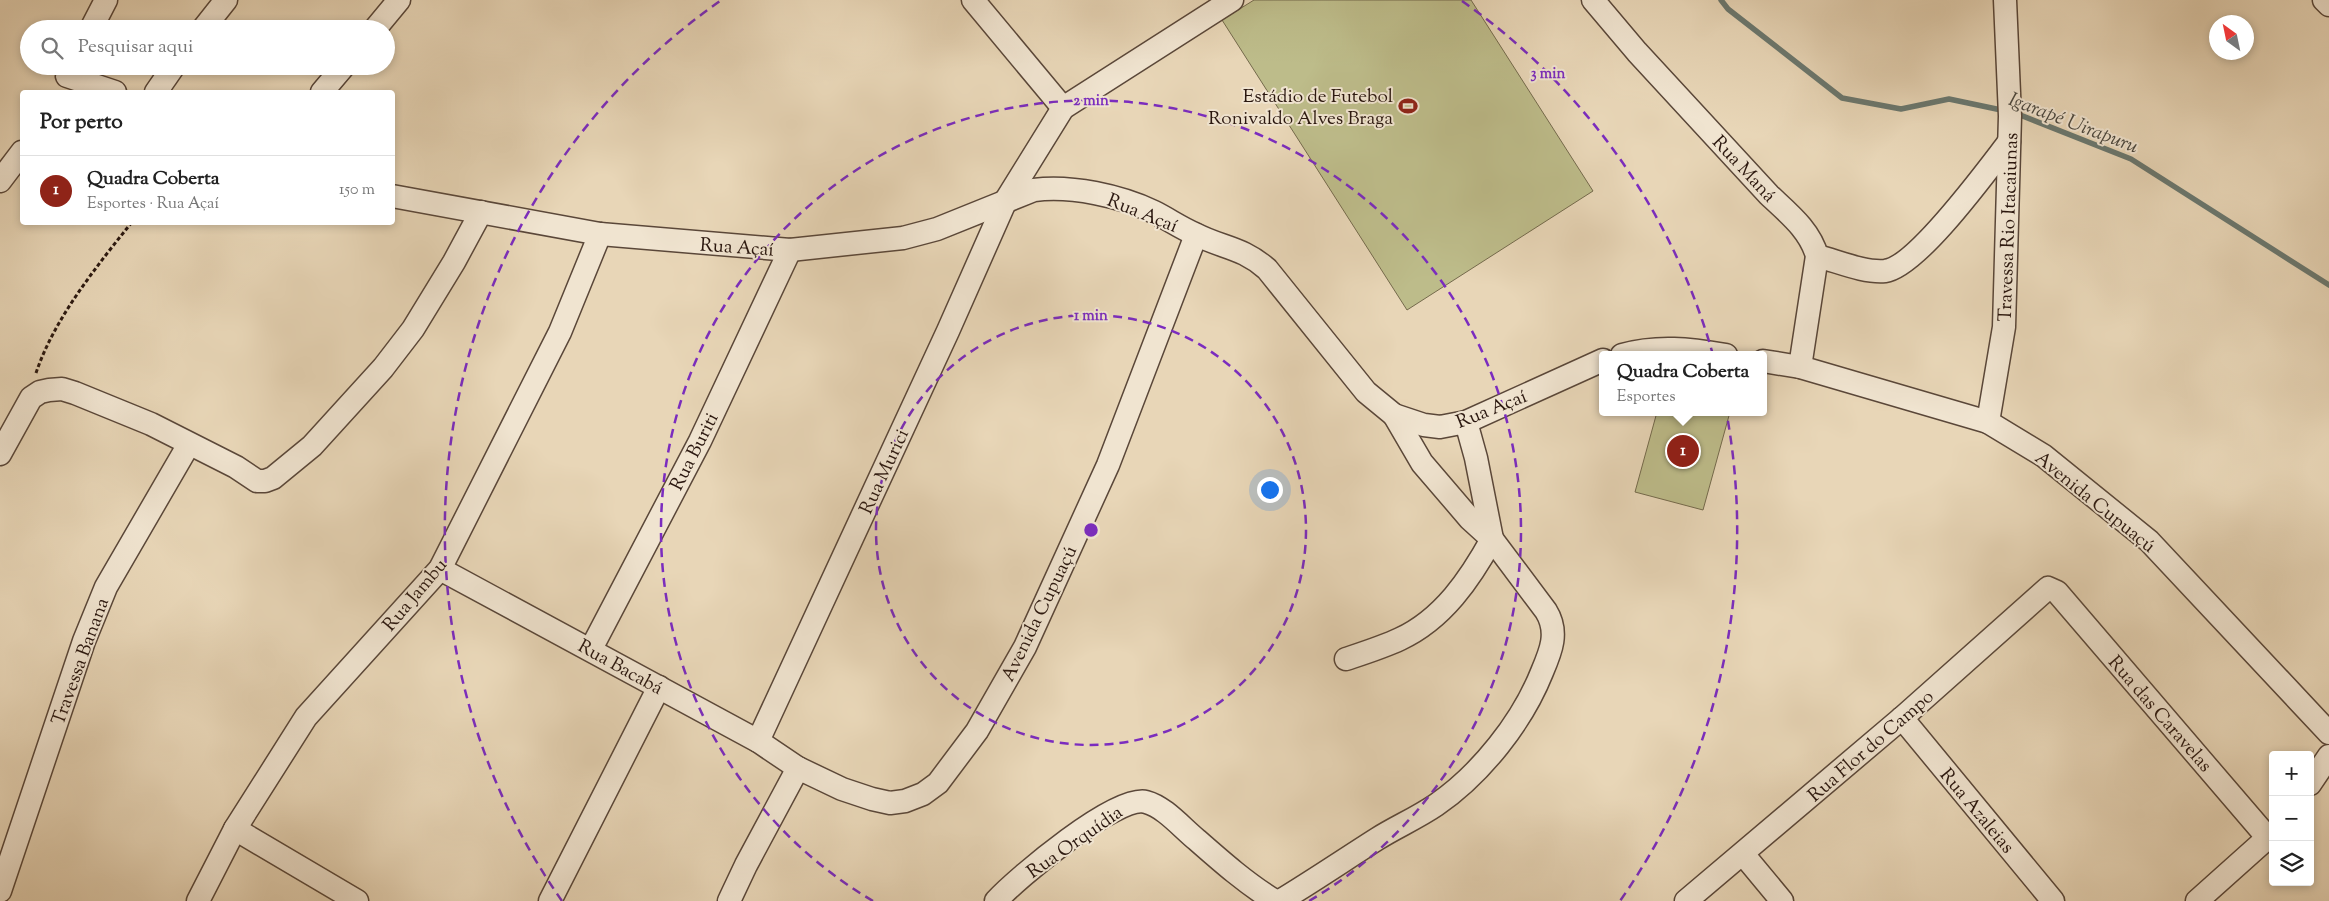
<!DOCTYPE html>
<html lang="pt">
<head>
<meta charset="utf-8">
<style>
	:root { --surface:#fff; --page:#f2f2f2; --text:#222; --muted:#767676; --line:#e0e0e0; --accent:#8f2418 }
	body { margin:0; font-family:"Sorts Mill Goudy",serif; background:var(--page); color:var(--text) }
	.controls { position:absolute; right:15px; bottom:15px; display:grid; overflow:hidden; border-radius:5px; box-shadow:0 2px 8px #0003 }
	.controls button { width:45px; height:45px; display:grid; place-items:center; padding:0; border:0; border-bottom:1px solid var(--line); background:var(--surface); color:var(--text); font:25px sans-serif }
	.compass { position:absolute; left:2209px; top:15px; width:45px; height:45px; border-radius:50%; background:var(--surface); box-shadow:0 2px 8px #0003; rotate:327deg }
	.you { position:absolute; left:1269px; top:489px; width:18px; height:18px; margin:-12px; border:4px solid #fff; border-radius:50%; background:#1a73e8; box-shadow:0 0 0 8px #1a73e833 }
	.badge { display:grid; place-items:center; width:32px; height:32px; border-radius:50%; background:var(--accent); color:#fff; font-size:16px; font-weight:700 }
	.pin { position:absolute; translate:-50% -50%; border:2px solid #fff; box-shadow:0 1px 5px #0006 }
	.popup { position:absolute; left:1599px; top:351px; width:168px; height:65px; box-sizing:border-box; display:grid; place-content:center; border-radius:5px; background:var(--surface); filter:drop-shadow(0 1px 4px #0005); font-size:16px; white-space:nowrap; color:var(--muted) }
	.popup b { font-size:19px; color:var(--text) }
	.popup::after { content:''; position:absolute; left:50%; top:100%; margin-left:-10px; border:10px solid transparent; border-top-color:var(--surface) }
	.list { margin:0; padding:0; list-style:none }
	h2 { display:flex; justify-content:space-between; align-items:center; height:65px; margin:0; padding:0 20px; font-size:21px }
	h2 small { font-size:16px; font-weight:400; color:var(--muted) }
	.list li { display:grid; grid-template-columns:32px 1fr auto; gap:15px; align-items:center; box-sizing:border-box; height:70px; padding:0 20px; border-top:1px solid var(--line) }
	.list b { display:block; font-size:19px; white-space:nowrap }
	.list p { margin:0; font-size:16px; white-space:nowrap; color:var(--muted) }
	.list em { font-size:16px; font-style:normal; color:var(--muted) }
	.icon { flex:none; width:28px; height:28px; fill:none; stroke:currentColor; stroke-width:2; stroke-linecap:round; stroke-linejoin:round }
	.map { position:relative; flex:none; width:2329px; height:901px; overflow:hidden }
	.search { position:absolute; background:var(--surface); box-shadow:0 2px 8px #0003; left:20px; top:20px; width:375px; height:55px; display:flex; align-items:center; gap:12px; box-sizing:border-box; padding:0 18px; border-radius:28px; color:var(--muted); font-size:19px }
	.panel { position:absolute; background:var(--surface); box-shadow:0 2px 8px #0003; left:20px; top:90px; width:375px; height:135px; border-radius:5px }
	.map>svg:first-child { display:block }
	.green { fill:#bdbc8a; stroke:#746a4c }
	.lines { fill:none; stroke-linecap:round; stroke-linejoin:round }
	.stream { stroke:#6b786f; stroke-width:5.5 }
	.minor-casing { stroke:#5a4739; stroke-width:25 }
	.path { stroke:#2a170f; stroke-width:3; stroke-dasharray:4 2.5; stroke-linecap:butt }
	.minor { stroke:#f0e4d0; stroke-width:22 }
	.ring { fill:none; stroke:#7b2cbf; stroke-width:2.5; stroke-dasharray:9 6 }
	.labels { text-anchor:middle; stroke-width:4; stroke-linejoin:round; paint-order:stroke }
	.poi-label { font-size:19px; fill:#2a170f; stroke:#f0e4d0; text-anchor:end }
	.street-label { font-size:19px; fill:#2a170f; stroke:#f0e4d0 }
	.water-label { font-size:20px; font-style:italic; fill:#4b483f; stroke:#f0e4d0 }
	.centre { fill:#7b2cbf; stroke:#f0e4d0; stroke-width:2.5 }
	.ring-label { font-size:15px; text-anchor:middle; font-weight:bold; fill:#7b2cbf; stroke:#f0e4d0; stroke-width:4; stroke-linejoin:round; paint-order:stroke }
</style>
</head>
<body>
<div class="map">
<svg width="2329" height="901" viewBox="0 0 2329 901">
	<rect width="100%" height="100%" fill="#e8d6b7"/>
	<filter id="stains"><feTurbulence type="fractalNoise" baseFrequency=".004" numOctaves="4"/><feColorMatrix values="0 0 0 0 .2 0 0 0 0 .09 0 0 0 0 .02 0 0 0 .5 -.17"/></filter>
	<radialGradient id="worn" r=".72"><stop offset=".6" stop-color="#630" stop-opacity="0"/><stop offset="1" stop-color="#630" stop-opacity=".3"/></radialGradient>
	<g class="green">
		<path d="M1254 0H1471L1593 191 1407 310 1222 20Z"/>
		<path d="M1657 412H1730L1703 510 1635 492Z"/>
	</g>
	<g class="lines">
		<g class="stream">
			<path d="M1721 0 1728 9 1842 98 1901 109 1949 99 2006 111"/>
			<path d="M2015 113 2131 159 2329 285"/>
		</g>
		<g class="minor-casing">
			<g id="minor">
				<path d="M973 0 1063 108"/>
				<path d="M1593 0 1637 52 1769 195C1788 213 1810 230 1817 256L1800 367"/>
				<path d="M2324 0 2329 5"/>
				<path d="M91 29 106 0"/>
				<path d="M203 29 226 0"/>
				<path d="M375 29 399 0"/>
				<path d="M67 76 115 92"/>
				<path d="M156 92 174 66"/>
				<path d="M322 92 344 66"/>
				<path d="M0 181 22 152"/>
				<path d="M392 196 600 234 790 250 903 238 937 229 1034 190C1071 185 1121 196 1154 212 1168 219 1181 228 1195 234 1222 248 1242 247 1267 269L1366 392 1394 415 1424 425 1440 427 1466 422 1603 360"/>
				<path d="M1817 256C1837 261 1864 273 1885 271 1917 267 1988 169 2009 142"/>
				<path d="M1622 355C1658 345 1690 349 1726 355"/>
				<path d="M1763 361 1800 367 1988 422 2044 456 2149 541 2329 733"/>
				<path d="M1988 422 2004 327 2010 116 2005 0"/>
				<path d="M0 454 31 398 40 392 49 390 62 389 75 393 151 424 236 467 257 481H265L273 478 312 446 383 368 413 329 454 262 481 212"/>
				<path d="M440 569 758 741 798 768 842 789 872 799 890 803 905 801 923 794 938 783 977 731 1025 647 1108 465 1196 235"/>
				<path d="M591 649 700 441 790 250"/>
				<path d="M1346 659C1364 653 1383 647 1400 639 1443 619 1470 579 1492 539L1476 458 1466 422"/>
				<path d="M1902 718 2053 901"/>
				<path d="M758 741 948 331 1006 200 1063 108 1232 0"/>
				<path d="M2310 784 2329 756"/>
				<path d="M235 829 357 901"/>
				<path d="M1743 854 1782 901"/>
				<path d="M0 891 84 641 106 587 189 444"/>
				<path d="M198 901 235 829 306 717 440 569 560 332 600 234"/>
				<path d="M550 901 659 687"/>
				<path d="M729 901 746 865 798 768"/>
				<path d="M996 901C1017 878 1117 794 1146 802 1165 807 1182 828 1197 840 1222 862 1247 884 1275 901"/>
				<path d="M1280 901C1313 881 1344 860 1377 839 1396 827 1417 818 1436 805 1481 774 1522 722 1542 672 1551 651 1559 632 1546 611L1492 539 1470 519 1422 463 1394 415"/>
				<path d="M1686 901 1902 718 2048 588 2057 592 2268 838"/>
				<path d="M2197 901 2273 833"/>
			</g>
		</g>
		<path class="path" d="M36 373C54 319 96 267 132 222"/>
		<use href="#minor" class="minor"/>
	</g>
	<g class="ring">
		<circle cx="1091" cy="530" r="215"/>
		<path d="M873 901A430 430 0 1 1 1309 901"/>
		<path d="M562 901A646 646 0 0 1 720 1M1462 1A646 646 0 0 1 1620 901"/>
	</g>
	<defs>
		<g id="stadium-bare" transform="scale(1.5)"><path d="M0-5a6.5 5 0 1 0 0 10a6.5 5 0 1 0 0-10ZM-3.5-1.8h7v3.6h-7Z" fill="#8f2418" stroke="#f0e4d0" stroke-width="2.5" paint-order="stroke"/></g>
	</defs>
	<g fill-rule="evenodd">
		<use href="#stadium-bare" x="1408" y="106"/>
	</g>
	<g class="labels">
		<g class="poi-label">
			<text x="1393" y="102">Estádio de Futebol<tspan x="1393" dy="22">Ronivaldo Alves Braga</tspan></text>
		</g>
		<g class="street-label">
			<text transform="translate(1745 168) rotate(47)" y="7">Rua Maná</text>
			<text transform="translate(1143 212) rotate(22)" y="7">Rua Açaí</text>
			<text transform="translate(2007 227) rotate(-88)" y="7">Travessa Rio Itacaiunas</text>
			<text transform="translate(737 246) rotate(4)" y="7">Rua Açaí</text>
			<text transform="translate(1491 408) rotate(-22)" y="7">Rua Açaí</text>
			<text transform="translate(693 451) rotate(-63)" y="7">Rua Buriti</text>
			<text transform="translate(883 471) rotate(-65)" y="7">Rua Murici</text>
			<text transform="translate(2096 501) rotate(39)" y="7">Avenida Cupuaçú</text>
			<text transform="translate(414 594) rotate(-50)" y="7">Rua Jambu</text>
			<text transform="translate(1038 613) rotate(-64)" y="7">Avenida Cupuaçú</text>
			<text transform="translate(79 661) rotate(-70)" y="7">Travessa Banana</text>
			<text transform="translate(621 666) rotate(29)" y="7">Rua Bacabá</text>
			<text transform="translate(2161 713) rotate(49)" y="7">Rua das Caravelas</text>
			<text transform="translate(1870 745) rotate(-41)" y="7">Rua Flor do Campo</text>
			<text transform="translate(1978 810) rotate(50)" y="7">Rua Azaleias</text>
			<text transform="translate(1074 841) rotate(-35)" y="7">Rua Orquídia</text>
		</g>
		<g class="water-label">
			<text transform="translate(2074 122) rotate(21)" y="7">Igarapé Uirapuru</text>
		</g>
	</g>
	<circle cx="1091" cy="530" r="8" class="centre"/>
	<g class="ring-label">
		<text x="1548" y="78">3 min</text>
		<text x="1091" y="105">2 min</text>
		<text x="1091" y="320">1 min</text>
	</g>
	<rect width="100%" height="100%" filter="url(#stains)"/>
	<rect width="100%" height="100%" fill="url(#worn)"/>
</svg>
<div class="controls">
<button>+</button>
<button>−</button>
<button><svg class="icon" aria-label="layers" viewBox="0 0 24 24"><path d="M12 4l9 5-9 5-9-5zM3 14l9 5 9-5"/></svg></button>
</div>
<svg class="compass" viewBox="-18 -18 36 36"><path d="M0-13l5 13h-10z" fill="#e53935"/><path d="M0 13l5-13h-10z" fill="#767676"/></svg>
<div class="you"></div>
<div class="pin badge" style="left:1683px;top:451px">1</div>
<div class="popup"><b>Quadra Coberta</b>Esportes</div>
<div class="search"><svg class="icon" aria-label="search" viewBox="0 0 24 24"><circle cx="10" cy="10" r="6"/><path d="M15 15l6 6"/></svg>Pesquisar aqui</div>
<section class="panel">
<h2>Por perto<small></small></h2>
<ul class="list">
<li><span class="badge">1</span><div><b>Quadra Coberta</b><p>Esportes · Rua Açaí</p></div><em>150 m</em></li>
</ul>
</section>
</div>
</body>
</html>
